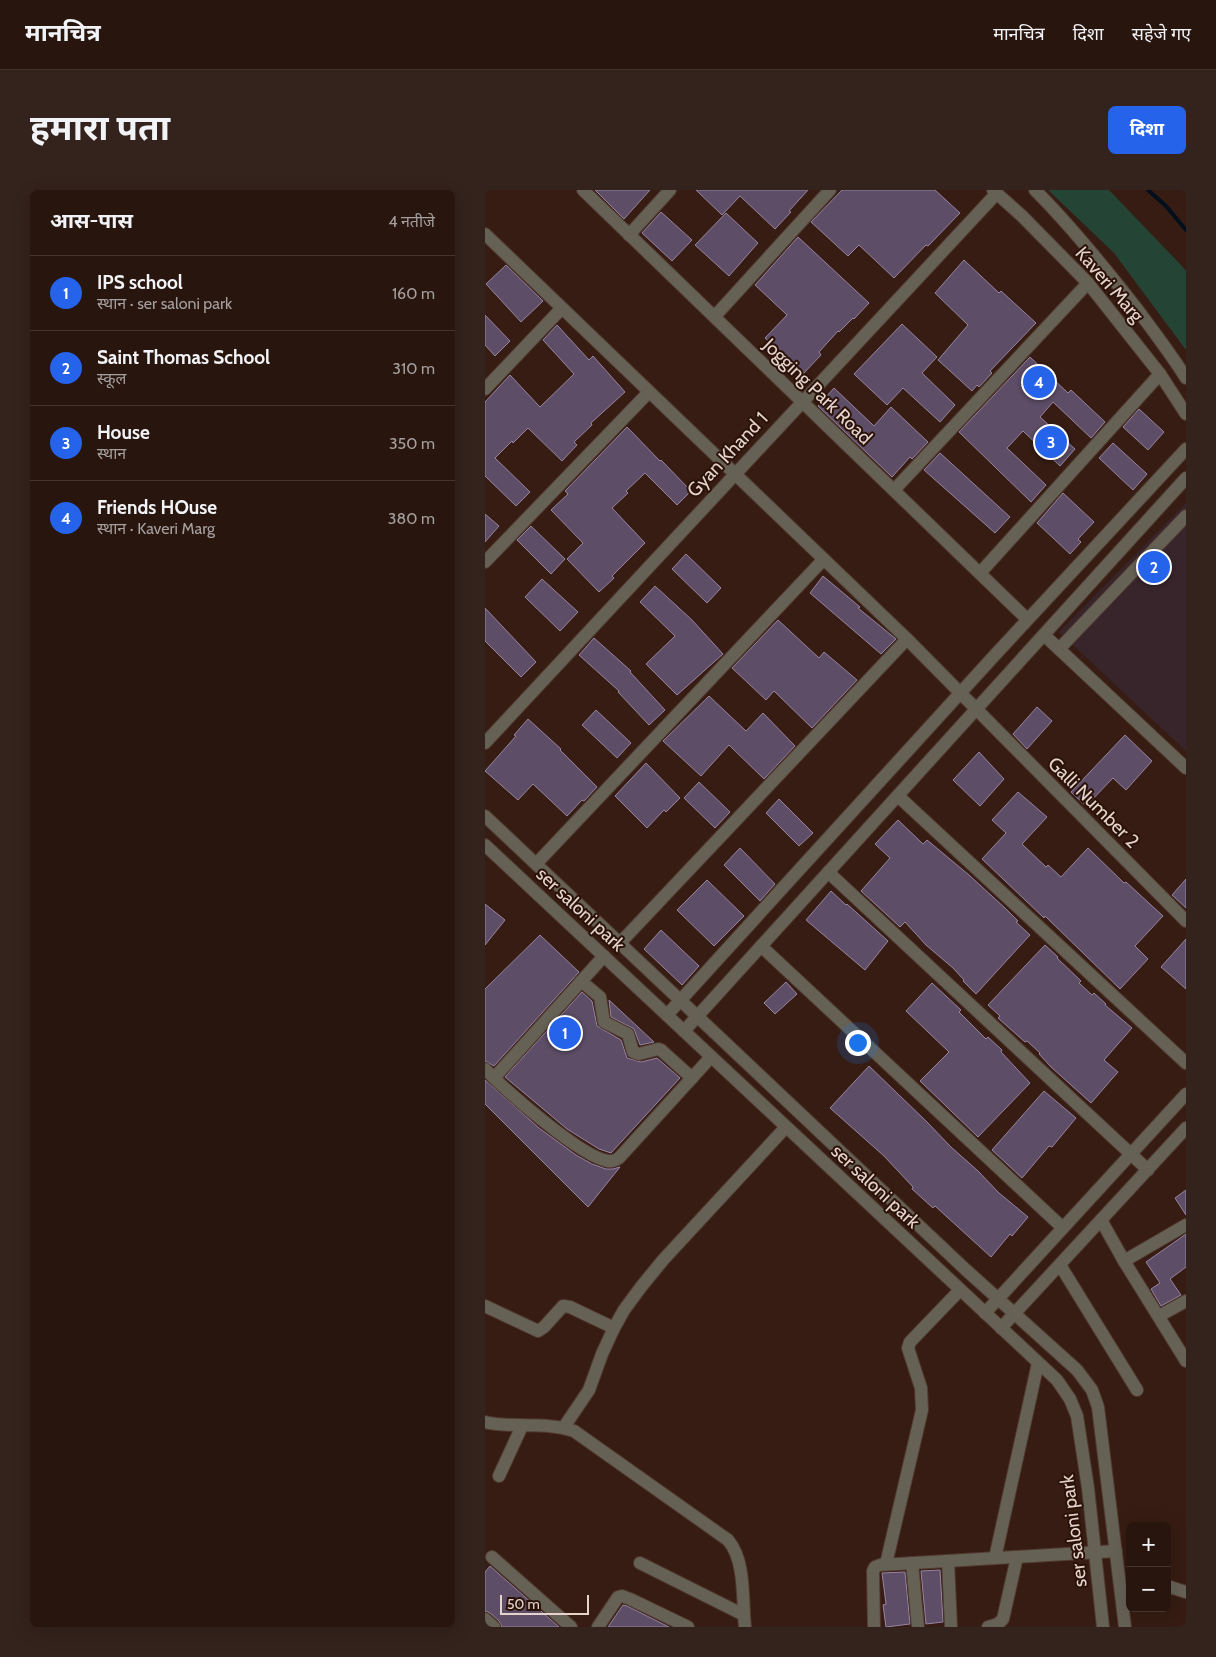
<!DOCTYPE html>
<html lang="hi">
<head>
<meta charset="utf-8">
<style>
	:root { --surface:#28150e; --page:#34221c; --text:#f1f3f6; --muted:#a59f9e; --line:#44342e; --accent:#2563eb }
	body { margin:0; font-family:Cabin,"Noto Sans Devanagari",sans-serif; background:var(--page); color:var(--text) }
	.controls { position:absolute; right:15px; bottom:15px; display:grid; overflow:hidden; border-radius:8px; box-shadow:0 5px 20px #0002 }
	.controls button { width:45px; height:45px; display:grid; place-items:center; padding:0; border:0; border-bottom:1px solid var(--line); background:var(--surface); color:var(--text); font:25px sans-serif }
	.scale { position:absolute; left:15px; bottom:12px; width:89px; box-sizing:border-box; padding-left:5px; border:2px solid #e5d3cc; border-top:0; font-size:14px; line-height:18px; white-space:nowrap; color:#e5d3cc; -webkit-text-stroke:4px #2b1209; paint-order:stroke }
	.you { position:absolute; left:372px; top:852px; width:18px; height:18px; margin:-12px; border:4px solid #fff; border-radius:50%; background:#1a73e8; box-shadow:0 0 0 8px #1a73e833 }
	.badge { display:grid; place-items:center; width:32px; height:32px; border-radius:50%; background:var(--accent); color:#fff; font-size:16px; font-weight:700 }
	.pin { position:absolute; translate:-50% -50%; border:2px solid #fff; box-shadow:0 1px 5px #0006 }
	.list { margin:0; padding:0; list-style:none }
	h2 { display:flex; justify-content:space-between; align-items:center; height:65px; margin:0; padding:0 20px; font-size:21px }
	h2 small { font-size:16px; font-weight:400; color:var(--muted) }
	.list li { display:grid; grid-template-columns:32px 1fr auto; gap:15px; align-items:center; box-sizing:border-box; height:75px; padding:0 20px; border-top:1px solid var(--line) }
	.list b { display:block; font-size:19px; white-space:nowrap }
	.list p { margin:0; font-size:16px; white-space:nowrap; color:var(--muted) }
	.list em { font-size:16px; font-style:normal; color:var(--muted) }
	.map { position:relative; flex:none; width:701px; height:1437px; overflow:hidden; border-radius:8px }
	header { display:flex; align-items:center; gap:30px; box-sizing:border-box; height:70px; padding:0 25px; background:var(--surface); border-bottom:1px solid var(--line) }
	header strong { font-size:24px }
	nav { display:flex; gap:28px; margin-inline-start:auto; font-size:18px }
	.intro { display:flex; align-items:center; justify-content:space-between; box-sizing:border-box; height:120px; padding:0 30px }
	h1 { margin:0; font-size:35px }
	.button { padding:12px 22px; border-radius:8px; background:var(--accent); color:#fff; font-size:18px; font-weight:700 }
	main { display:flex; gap:30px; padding:0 30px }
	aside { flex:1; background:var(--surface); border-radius:8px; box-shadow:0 5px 20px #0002 }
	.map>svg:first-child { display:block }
	.education { fill:#38252b }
	.green { fill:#244535 }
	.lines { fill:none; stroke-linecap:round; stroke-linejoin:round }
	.stream { stroke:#000f1b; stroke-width:4 }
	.building { fill:#5d4d66; stroke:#9785a1 }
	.minor-casing { stroke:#523930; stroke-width:14 }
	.minor { stroke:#666155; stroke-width:12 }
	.labels { text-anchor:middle; stroke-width:4; stroke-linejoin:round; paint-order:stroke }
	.street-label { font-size:19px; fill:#e5d3cc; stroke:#2b1209 }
</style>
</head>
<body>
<header>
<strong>मानचित्र</strong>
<nav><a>मानचित्र</a><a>दिशा</a><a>सहेजे गए</a></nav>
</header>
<div class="intro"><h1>हमारा पता</h1><a class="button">दिशा</a></div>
<main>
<aside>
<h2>आस-पास<small>4 नतीजे</small></h2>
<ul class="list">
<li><span class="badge">1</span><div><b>IPS school</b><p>स्थान · ser saloni park</p></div><em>160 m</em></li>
<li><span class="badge">2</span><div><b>Saint Thomas School</b><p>स्कूल</p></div><em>310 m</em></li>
<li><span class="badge">3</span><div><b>House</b><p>स्थान</p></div><em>350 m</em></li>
<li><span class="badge">4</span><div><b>Friends HOuse</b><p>स्थान · Kaveri Marg</p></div><em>380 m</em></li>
</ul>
</aside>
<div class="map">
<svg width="701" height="1437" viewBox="0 0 701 1437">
	<rect width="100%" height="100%" fill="#361c12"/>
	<path class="education" d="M701 313V561L574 442Z"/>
	<path class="green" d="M563 0H624L695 74 701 81V160L629 63Z"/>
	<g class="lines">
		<path class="stream" d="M663 0 681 16 701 40"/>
	</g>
	<g class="building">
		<path d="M110 0H165L139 29Z"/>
		<path d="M211 0H323L304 21 306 22 290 39 255 6 237 25Z"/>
		<path d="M357 0H450L475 23 443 56 441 55 409 88 374 55 363 66 326 32Z"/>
		<path d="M176 22 207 50 187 71 157 43Z"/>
		<path d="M241 23 273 53 244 86 210 55Z"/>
		<path d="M313 47 384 113 369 129 368 128 354 142 353 141 334 162 336 165 318 184 280 148 302 125 270 95Z"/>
		<path d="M479 70 514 103 516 101 551 133 505 181 507 183 494 197 492 195 487 201 453 170 483 135 450 103Z"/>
		<path d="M21 75 58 111 36 132 1 94Z"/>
		<path d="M0 125 25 151 10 166 0 155Z"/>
		<path d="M417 134 452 167 437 183 470 215 455 232 418 198 402 215 369 184Z"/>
		<path d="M72 135 104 170 108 166 140 202 106 233 107 235 89 252 92 255 77 271 43 238 28 253 27 251 10 268 45 302 31 316 0 286V212L25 185 55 217 89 184 58 150Z"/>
		<path d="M545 167 583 203 586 200 620 232 606 248 568 212 555 227 590 259 575 276 538 241 522 258 561 295 546 312 474 242Z"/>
		<path d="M349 198 389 236 406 217 443 252 427 269 425 267 407 287 333 216Z"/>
		<path d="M654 219 679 242 663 260 638 237Z"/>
		<path d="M142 237 175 271 176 270 206 301 192 315 160 283 141 301 143 303 127 318 160 353 127 386 129 388 114 402 82 369 98 353 66 320 83 304 80 301Z"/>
		<path d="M628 253 662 284 648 300 614 268Z"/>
		<path d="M455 263 525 327 510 343 439 280Z"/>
		<path d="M578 303 609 332 593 349 596 352 585 364 552 333Z"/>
		<path d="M0 324 14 336 0 352Z"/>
		<path d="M46 336 80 369 66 384 32 350Z"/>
		<path d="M201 364 236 398 222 413 187 379Z"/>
		<path d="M338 386 375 417 373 418 411 449 396 464 325 403Z"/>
		<path d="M57 389 93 422 75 441 40 407Z"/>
		<path d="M170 396 207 430 238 464 192 505 161 474 190 446 155 412Z"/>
		<path d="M0 418 51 472 36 487 0 451Z"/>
		<path d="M293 430 334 468 339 462 372 490 327 538 289 501 281 510 247 478Z"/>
		<path d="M109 448 146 481 145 482 180 520 164 535 133 502 134 501 94 465Z"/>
		<path d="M224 506 261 541 278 523 310 556 279 589 244 555 216 586 178 551Z"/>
		<path d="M552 517 567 531 542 559 528 544Z"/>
		<path d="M111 520 146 553 132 568 97 535Z"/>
		<path d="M43 529 76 559 75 560 112 597 99 611 97 610 82 626 48 594 33 610 0 581 31 546 29 545Z"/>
		<path d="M640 545 667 571 641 600 628 588 601 616 586 602Z"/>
		<path d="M494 562 519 589 495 616 468 590Z"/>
		<path d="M161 573 195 608 181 622 179 620 162 638 130 606Z"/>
		<path d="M214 592 245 622 230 638 199 608Z"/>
		<path d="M533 602 562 627 537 654 561 677 563 675 576 687 603 658 639 693 641 692 678 726 650 756 663 769 635 799 560 726 559 728 497 669 521 643 507 630Z"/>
		<path d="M294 609 328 643 314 656 281 623Z"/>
		<path d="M413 630 438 654 442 650 484 685 520 718 533 731 531 732 545 745 491 804 478 791 479 790 468 778 441 755 420 732 415 737 376 701 405 668 390 654Z"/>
		<path d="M255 658 290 694 275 711 239 675Z"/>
		<path d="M701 689V718L687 705Z"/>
		<path d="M222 690 259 726 229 756 192 720Z"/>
		<path d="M346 701 361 715 362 714 403 751 380 780 321 730Z"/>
		<path d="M0 714 20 730 0 755Z"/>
		<path d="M176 740 214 776 197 795 159 759Z"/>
		<path d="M55 745 94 782 9 876 0 871V799Z"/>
		<path d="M701 749V799L676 777Z"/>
		<path d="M560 755 573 767 572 768 596 791 594 793 607 805 609 803 621 814 620 815 647 838 619 870 633 882 606 913 566 877 554 864 555 863 542 851 540 852 513 828 515 826 503 815Z"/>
		<path d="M301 792 312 804 290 824 279 813Z"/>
		<path d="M447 793 476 820 474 822 501 849 503 847 517 860 516 862 545 893 493 947 435 891 464 862 421 821Z"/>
		<path d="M97 802 107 811 112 836 136 850 142 868 156 872 172 868 195 888 126 963 114 959 82 939 20 887Z"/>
		<path d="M124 810 169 852 155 855 149 839 126 827Z"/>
		<path d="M384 876 442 932 466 957 493 981 514 1003 543 1027 527 1046 525 1044 506 1067 450 1016 448 1018 427 999 428 997 399 966 345 918Z"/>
		<path d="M0 890 54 938 91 965 107 974 121 979H128L135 977 103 1017 0 914Z"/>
		<path d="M559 901 591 928 567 957 564 956 537 988 507 960Z"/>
		<path d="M701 1000V1025L690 1008Z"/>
		<path d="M701 1044V1077L685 1089 696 1105 676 1116 666 1099 675 1093 661 1072Z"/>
		<path d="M5 1376 74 1437H17L14 1431 5 1423 0 1421V1382Z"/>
		<path d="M455 1380 458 1432 441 1434 436 1381Z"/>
		<path d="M420 1382 425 1434 401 1437 398 1415 401 1414 397 1383Z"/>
		<path d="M138 1415 142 1416 184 1437H123Z"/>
	</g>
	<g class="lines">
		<g class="minor-casing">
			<g id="minor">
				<path d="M98 0 542 429"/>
				<path d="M508 0 537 26 603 93 675 184 701 224"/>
				<path d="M550 0C587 37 620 78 652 119 669 142 686 164 701 188"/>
				<path d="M0 44 422 449 701 731"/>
				<path d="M144 45 185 0"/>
				<path d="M230 126 345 0"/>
				<path d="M0 199 77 118"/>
				<path d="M409 300 603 93"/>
				<path d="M0 372 164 202"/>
				<path d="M495 383 675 184"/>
				<path d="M559 445 701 578"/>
				<path d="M574 459 701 326"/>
				<path d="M0 553 512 3"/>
				<path d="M413 606 701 873"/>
				<path d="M0 626 480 1079 592 1180 607 1200 613 1217 640 1437"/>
				<path d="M0 655 572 1190 585 1209 592 1226 603 1298 618 1437"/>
				<path d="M51 674 338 370"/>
				<path d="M343 682 663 980"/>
				<path d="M135 753 422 449"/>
				<path d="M276 756 578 1038"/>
				<path d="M96 791 115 807 119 832 143 844 148 862 154 864 173 859 176 860 207 888"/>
				<path d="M182 825 509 466 701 259"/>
				<path d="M199 841 701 288"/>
				<path d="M0 879C20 900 96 967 123 971 128 972 131 970 134 968L226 867"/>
				<path d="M9 888 119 766"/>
				<path d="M616 1030 639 1071 701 1171"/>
				<path d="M639 1071 701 1035"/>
				<path d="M575 1075 652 1200"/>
				<path d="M0 1116 53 1141 59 1137 78 1116 85 1117 129 1138"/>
				<path d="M500 1123 701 904"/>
				<path d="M674 1126 701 1111"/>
				<path d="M516 1138 701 938"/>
				<path d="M0 1232C30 1239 60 1231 89 1241L243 1350C261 1371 257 1410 260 1437"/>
				<path d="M79 1237 104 1200 117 1164 129 1138 139 1120 156 1097 178 1070 301 937"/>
				<path d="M14 1286 37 1236"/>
				<path d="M7 1367 86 1437"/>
				<path d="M510 1368 553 1173"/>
				<path d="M463 1371 466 1437"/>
				<path d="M155 1373 259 1425"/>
				<path d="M427 1373 433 1437"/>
				<path d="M401 1374 437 1220 436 1198 423 1158 425 1152 475 1100"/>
				<path d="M682 1396 701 1402"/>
				<path d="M0 1429 9 1437"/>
				<path d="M113 1437 133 1407 137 1406 145 1409 203 1437"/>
				<path d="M389 1437 388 1381 390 1377 395 1375 631 1361"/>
				<path d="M503 1437 513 1434 518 1429 532 1367"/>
			</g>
		</g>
		<use href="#minor" class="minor"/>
	</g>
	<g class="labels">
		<g class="street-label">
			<text transform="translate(625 94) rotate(49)" y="7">Kaveri Marg</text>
			<text transform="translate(333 201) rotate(44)" y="7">Jogging Park Road</text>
			<text transform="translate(242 264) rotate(-47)" y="7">Gyan Khand 1</text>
			<text transform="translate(609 612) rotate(45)" y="7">Galli Number 2</text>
			<text transform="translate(96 719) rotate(43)" y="7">ser saloni park</text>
			<text transform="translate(391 996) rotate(43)" y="7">ser saloni park</text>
			<text transform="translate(588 1341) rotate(-97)" y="7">ser saloni park</text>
		</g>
	</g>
</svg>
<div class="controls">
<button>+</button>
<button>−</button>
</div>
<div class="scale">50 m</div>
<div class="you"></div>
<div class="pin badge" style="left:80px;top:843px">1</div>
<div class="pin badge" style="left:669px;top:377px">2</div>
<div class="pin badge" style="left:566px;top:252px">3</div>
<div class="pin badge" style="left:554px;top:192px">4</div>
</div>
</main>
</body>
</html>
